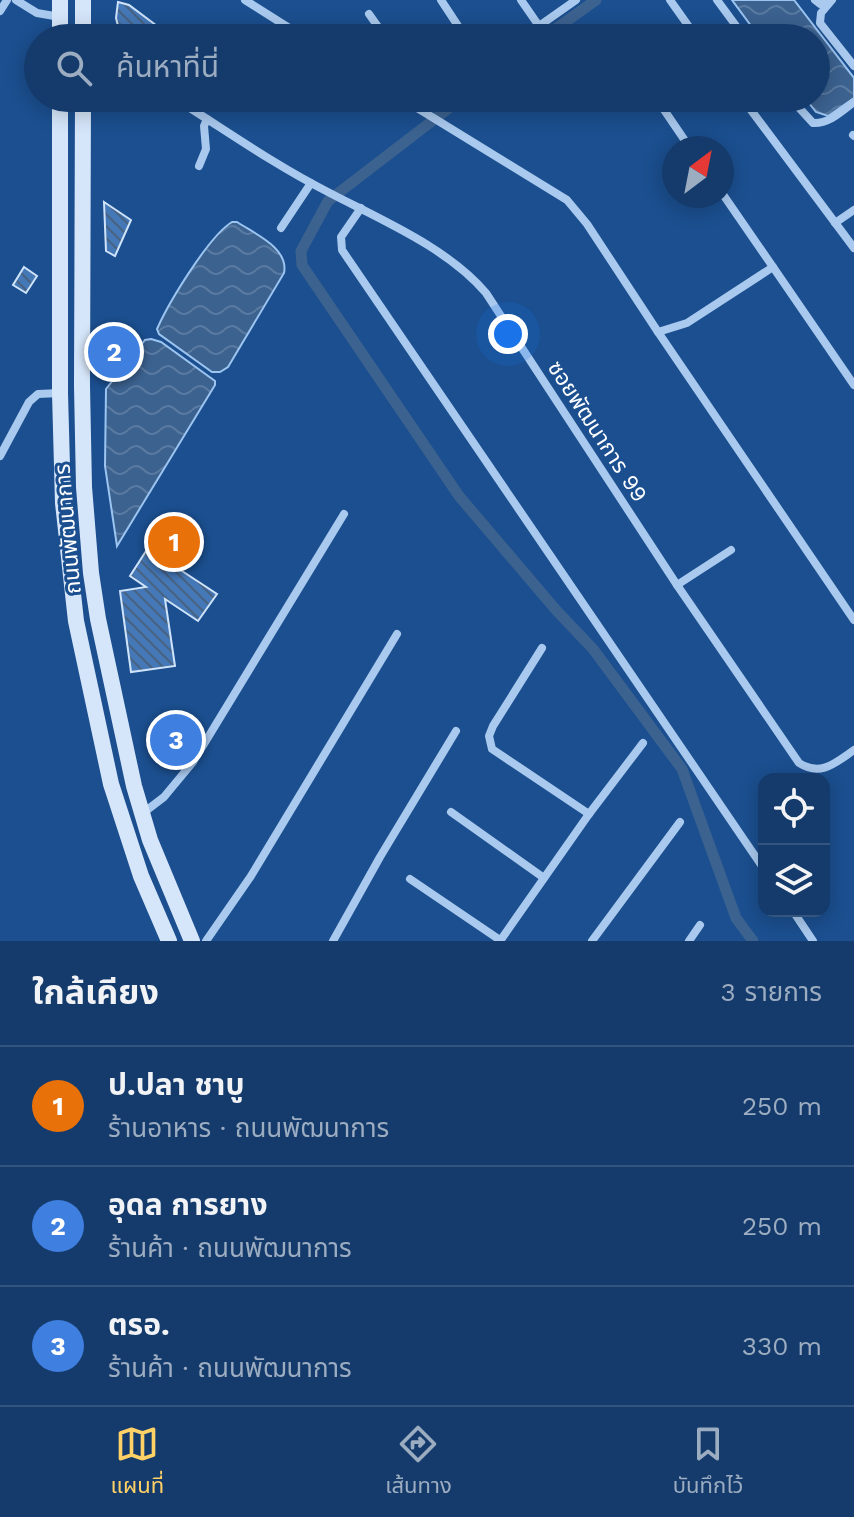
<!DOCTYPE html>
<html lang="th">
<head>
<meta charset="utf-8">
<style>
	:root { --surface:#143b6b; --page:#214673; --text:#f1f3f6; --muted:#9dadc1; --line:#33557e; --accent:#ffd166 }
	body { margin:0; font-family:"Work Sans","Noto Sans Thai",sans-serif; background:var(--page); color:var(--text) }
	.controls { position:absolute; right:24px; bottom:24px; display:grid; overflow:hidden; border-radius:16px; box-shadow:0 4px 20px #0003 }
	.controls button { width:72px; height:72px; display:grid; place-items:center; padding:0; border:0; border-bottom:2px solid var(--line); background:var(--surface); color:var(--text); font:40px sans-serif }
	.compass { position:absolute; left:662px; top:136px; width:72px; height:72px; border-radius:50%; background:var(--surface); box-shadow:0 4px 20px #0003; rotate:32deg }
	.you { position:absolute; left:508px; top:334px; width:28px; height:28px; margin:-20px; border:6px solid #fff; border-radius:50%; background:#1a73e8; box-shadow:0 0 0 12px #1a73e833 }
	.badge { display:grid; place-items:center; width:52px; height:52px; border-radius:50%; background:var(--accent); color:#fff; font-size:26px; font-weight:700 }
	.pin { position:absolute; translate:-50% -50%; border:4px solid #fff; box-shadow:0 2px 8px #0006 }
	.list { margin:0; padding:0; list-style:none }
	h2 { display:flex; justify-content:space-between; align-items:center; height:104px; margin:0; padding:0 32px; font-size:34px }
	h2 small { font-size:26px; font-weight:400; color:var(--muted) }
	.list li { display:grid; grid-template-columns:52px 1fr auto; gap:24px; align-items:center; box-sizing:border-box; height:120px; padding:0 32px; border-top:2px solid var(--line) }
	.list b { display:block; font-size:30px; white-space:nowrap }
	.list p { margin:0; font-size:26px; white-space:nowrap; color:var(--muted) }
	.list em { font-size:26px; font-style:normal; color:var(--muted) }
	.icon { flex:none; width:44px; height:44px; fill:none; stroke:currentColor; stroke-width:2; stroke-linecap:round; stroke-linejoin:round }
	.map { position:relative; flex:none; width:854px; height:941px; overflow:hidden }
	.search { position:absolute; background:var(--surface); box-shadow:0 4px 20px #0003; left:24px; right:24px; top:24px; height:88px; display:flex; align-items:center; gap:20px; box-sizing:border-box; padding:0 28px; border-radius:44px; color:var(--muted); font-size:30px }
	.sheet { height:464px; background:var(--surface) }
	nav { display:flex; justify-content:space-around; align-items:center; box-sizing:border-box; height:112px; border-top:2px solid var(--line); background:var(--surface); font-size:22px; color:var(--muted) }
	nav a { display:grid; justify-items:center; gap:4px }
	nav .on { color:var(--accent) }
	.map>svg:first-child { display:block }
	.water { fill:url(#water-waves); stroke:#9cc4f0; stroke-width:2 }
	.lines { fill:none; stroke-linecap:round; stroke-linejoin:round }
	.canal { stroke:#3c6290; stroke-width:11 }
	.building { fill:url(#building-back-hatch); stroke:#cfe3fa; stroke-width:2 }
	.street { stroke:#a9c9ee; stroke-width:8 }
	.secondary { stroke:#d6e6fa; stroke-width:16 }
	.labels { text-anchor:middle; stroke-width:6; stroke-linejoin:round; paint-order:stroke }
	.street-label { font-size:22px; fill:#fff; stroke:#1b4f8f }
</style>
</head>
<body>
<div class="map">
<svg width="854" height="941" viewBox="0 0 854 941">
	<defs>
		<pattern id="water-waves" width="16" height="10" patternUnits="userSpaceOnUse" patternTransform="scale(2)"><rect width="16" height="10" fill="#3c6290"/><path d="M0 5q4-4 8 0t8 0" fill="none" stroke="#597aa1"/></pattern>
		<pattern id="building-back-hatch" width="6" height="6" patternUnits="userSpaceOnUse" patternTransform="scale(2)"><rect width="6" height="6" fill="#4478b7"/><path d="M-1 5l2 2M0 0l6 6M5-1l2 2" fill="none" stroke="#486282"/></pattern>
	</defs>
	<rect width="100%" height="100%" fill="#1b4f8f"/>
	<g class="water">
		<path d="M732 0H794L854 78V98L828 116 816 112 805 98H816V38H760Z"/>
		<path d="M232 222H237C255 234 289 248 284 273L228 367 220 372H212L159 334 157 329C169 302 209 236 232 222Z"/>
		<path d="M151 339 161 342 215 381V385L117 546 105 466 106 389 145 340Z"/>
	</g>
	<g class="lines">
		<g class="canal">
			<path d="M543 38 596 0"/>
			<path d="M462 98 328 201 301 251 302 265 459 496 556 610 593 649 682 769 736 918 753 941"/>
		</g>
	</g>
	<g class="building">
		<path d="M118 2 129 5 173 38H121L116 18Z"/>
		<path d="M104 202 131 220 115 256 106 251Z"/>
		<path d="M24 267 37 276 26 293 13 285Z"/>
		<path d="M104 331 130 344 113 366 104 360Z"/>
		<path d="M166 520 197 540 179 569 217 594 198 621 165 599 175 666 131 672 120 591 146 587 130 576Z"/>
		<path d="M166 724 194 743 185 756 157 738Z"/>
	</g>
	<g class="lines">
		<g class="street">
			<path d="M16 0 37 13 60 17"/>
			<path d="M245 0 305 38"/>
			<path d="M441 0 466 38"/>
			<path d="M521 0 539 26"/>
			<path d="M670 0 697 38"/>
			<path d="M717 0 745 38"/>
			<path d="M815 0 820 4 828 3"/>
			<path d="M832 0 821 13 820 23 854 66"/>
			<path d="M0 11 7 0"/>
			<path d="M369 14 386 38"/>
			<path d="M522 38 576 0"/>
			<path d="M174 98C224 129 273 164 326 191 379 219 447 247 486 293L677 585 799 763C821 777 835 763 854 750"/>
			<path d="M401 98 567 200 587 224 658 332 687 323 773 267 854 385"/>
			<path d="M656 98 690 148"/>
			<path d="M742 98 854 248"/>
			<path d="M790 98 813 123C829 124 842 111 854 102"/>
			<path d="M853 135 854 136"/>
			<path d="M199 166 206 149 204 126 207 119"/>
			<path d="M722 193 773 267"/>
			<path d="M361 208 341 237 342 250 764 869"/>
			<path d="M835 223 854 210"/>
			<path d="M281 228 311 183"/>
			<path d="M658 332 854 620"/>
			<path d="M0 456 29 402 38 394 60 393"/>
			<path d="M677 585 731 550"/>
			<path d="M542 648 493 726 489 736 492 749 589 814"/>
			<path d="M451 812 544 878"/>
			<path d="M143 813 164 797 193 762 344 514"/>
			<path d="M410 879 500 940"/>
			<path d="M793 911 813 941"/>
			<path d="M206 941 251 876 397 634"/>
			<path d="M333 941 380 857 456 731"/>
			<path d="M500 941 589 814 643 743"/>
			<path d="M592 941 680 822"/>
			<path d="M689 941 700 925"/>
		</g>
		<g class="secondary">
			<path d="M83 0V38"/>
			<path d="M60 38V0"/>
			<path d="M60 98V393L63 503 76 621 111 784 141 876 169 941"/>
			<path d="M83 98 82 386 84 487 91 573 98 619 134 786 150 840 192 941"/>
		</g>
	</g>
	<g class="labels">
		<g class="street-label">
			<text transform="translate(598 431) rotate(57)" y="8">ซอยพัฒนาการ 99</text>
			<text transform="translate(67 529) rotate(-95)" y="8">ถนนพัฒนาการ</text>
		</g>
	</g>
</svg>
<div class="controls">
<button><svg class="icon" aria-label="locate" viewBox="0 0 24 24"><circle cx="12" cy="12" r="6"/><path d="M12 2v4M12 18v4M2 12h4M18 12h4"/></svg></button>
<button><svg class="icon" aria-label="layers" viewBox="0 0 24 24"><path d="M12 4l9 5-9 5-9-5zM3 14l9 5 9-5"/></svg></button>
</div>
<svg class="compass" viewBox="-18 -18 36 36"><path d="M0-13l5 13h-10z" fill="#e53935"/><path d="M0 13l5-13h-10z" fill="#9dadc1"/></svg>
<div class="you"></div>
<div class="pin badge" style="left:174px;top:542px;background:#e8710a">1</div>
<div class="pin badge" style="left:114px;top:352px;background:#3f7fe0">2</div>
<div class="pin badge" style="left:176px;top:740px;background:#3f7fe0">3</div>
<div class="search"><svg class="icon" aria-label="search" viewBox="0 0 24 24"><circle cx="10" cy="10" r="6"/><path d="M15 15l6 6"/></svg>ค้นหาที่นี่</div>
</div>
<section class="sheet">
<h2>ใกล้เคียง<small>3 รายการ</small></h2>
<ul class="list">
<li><span class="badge" style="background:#e8710a">1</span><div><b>ป.ปลา ชาบู</b><p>ร้านอาหาร · ถนนพัฒนาการ</p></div><em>250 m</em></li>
<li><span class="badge" style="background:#3f7fe0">2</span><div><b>อุดล การยาง</b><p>ร้านค้า · ถนนพัฒนาการ</p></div><em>250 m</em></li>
<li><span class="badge" style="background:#3f7fe0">3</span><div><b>ตรอ.</b><p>ร้านค้า · ถนนพัฒนาการ</p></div><em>330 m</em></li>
</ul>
</section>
<nav>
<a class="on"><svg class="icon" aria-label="map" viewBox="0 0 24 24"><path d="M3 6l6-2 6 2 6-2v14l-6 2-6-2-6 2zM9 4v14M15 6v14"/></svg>แผนที่</a>
<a><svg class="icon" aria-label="directions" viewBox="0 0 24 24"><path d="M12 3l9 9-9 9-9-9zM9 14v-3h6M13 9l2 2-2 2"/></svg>เส้นทาง</a>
<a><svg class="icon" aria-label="saved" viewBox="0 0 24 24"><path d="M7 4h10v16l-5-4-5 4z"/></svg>บันทึกไว้</a>
</nav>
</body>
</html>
